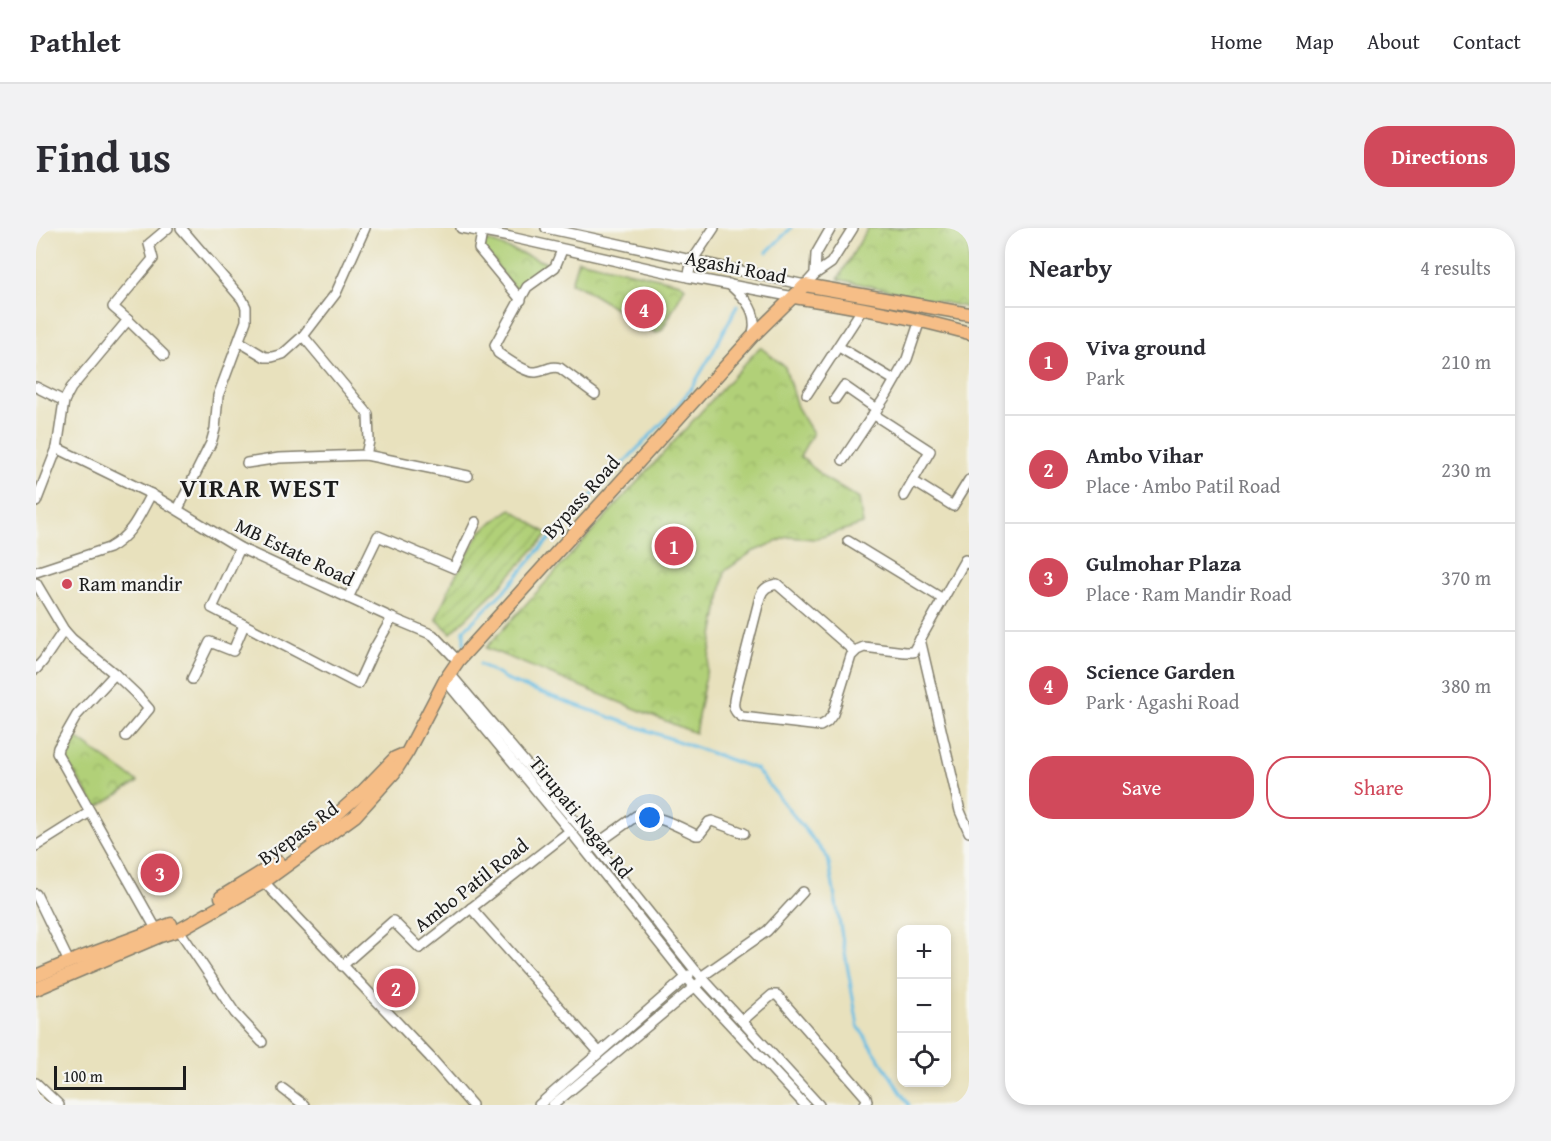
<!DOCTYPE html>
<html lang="en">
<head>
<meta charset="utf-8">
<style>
	:root { --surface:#fff; --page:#f2f2f3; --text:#2b2b33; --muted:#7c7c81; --line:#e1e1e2; --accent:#d1495b }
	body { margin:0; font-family:"Gentium Book Plus",serif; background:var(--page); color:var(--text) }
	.controls { position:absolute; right:18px; bottom:18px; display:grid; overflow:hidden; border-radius:12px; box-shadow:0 3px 9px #0003 }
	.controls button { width:54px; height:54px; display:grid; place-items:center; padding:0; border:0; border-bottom:2px solid var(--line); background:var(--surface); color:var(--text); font:30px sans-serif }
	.scale { position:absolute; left:18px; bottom:15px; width:132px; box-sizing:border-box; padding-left:6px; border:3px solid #1c1c1c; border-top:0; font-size:16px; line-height:21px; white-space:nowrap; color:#1c1c1c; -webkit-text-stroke:4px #f6f6f2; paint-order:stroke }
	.you { position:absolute; left:614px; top:590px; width:21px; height:21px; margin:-15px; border:4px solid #fff; border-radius:50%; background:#1a73e8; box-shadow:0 0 0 9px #1a73e833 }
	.badge { display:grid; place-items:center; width:39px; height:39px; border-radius:50%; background:var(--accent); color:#fff; font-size:20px; font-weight:700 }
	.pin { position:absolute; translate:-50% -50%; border:3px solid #fff; box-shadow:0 2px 6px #0006 }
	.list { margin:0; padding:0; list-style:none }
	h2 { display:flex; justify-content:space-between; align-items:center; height:78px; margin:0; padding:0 24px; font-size:26px }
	h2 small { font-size:20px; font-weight:400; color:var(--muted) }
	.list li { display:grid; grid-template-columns:39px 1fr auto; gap:18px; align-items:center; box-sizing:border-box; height:108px; padding:0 24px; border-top:2px solid var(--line) }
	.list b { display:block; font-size:22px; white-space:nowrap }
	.list p { margin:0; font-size:20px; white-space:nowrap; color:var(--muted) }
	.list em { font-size:20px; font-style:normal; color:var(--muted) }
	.actions { display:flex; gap:12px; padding:18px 24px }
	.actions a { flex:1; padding:14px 0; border:2px solid var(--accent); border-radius:24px; text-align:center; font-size:21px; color:var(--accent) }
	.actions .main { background:var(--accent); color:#fff }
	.icon { flex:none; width:33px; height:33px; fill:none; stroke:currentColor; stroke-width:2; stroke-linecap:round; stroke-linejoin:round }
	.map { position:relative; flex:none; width:933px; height:877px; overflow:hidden; border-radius:24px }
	header { display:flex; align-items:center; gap:36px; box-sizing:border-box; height:84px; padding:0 30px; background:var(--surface); border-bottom:2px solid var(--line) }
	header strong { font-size:28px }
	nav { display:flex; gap:33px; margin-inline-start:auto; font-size:21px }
	.intro { display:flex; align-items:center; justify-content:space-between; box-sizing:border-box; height:144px; padding:0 36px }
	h1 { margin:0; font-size:42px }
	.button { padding:15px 27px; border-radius:24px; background:var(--accent); color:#fff; font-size:21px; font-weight:700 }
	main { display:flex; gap:36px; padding:0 36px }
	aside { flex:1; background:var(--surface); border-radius:24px; box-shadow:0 3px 9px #0003 }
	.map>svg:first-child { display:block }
	.park { fill:url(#park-crowns); stroke:#66764a; stroke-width:1.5 }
	.garden { fill:url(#garden-furrows); stroke:#66764a; stroke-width:1.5 }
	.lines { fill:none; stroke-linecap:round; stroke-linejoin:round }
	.stream { stroke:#67bde4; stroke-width:3 }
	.minor-casing { stroke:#827e6c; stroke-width:12 }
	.major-casing { stroke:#827e6c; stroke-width:15 }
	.minor { stroke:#fff; stroke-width:9 }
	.major { stroke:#f6be87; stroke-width:12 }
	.poi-dot { fill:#d1495b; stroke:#f6f6f2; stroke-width:2 }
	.labels { text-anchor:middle; stroke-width:4.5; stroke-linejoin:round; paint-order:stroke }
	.street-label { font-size:20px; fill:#1c1c1c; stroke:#f6f6f2 }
	.poi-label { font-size:20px; fill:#1c1c1c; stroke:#f6f6f2; text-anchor:start }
	.district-label { font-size:26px; font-weight:bold; letter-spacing:1.5px; fill:#1c1c1c; stroke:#f6f6f2 }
</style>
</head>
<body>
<header>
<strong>Pathlet</strong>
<nav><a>Home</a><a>Map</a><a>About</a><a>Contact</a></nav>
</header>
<div class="intro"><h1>Find us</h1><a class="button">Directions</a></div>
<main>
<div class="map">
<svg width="933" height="877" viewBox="0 0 933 877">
	<defs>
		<pattern id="park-crowns" width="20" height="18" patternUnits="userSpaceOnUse" patternTransform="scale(1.5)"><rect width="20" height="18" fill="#b1d078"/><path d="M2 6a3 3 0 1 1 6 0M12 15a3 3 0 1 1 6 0" fill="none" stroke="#98b267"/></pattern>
		<pattern id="garden-furrows" width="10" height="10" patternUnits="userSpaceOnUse" patternTransform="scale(1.5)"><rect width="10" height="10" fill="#b1d078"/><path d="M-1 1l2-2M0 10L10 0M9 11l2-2" fill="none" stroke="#98b267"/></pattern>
	</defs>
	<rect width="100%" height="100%" fill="#f6f6f2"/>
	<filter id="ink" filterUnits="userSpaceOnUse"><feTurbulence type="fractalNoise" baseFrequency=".0167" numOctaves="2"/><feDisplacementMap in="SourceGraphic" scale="12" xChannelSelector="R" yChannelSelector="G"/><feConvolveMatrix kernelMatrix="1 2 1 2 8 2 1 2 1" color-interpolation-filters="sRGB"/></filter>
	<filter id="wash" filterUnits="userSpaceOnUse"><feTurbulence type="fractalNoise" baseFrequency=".008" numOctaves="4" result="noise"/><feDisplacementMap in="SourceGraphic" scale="24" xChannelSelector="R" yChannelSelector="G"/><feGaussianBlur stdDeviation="1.35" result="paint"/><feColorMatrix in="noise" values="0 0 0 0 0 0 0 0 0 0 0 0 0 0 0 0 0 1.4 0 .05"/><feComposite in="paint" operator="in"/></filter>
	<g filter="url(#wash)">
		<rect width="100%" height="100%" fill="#e8e1bd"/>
		<g class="park">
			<path d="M832 0H933V80L802 51Z"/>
			<path d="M450 12 518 38 484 61 478 60 447 20Z"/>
			<path d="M542 32 644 55 649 59 626 102 620 105 543 58 535 55Z"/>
			<path d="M724 119 749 139 761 179 777 205 764 228 790 251 823 271 827 296 779 311 752 309 716 324 689 343 659 505 450 420Z"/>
			<path d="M39 509 102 554 61 580 23 522Z"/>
		</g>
		<path class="garden" d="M475 281 512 306 464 358 415 405 400 391 416 354 445 303Z"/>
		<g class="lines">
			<g class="stream">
				<path d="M731 24 755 0"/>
				<path d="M428 416V402L471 360 504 321 632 189 655 161 677 124 701 78"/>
				<path d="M444 436 475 454 720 541 792 630 822 798 873 877"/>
			</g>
		</g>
	</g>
	<g filter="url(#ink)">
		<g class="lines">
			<g class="minor-casing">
				<g id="minor">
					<path d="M425 0 474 9 652 49 758 69"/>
					<path d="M510 0 769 57 779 46 795 35 817 0"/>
					<path d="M445 10 443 21 485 72"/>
					<path d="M526 22 519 39 491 59 459 117 462 125C471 131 489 145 500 144 510 143 514 137 524 140L559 166"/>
					<path d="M779 46 780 26 795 0"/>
					<path d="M652 49 656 33 678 0"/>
					<path d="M693 56C704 66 718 78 718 94 719 99 717 105 716 109"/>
					<path d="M92 92 128 127"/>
					<path d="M267 108 332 186 333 213 330 227"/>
					<path d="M204 114 229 129H236L247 126 267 108 300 65 329 0"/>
					<path d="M803 119 858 152"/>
					<path d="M0 159 28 173"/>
					<path d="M771 166 827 80"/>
					<path d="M799 171 808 158 841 181"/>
					<path d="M837 186 894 223 868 268"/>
					<path d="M21 220 115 266 204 320 356 390 397 407 422 433"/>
					<path d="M807 232 851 166 871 131 884 92"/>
					<path d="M211 235 243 230 330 227 432 248"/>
					<path d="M877 253 917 278 933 252"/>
					<path d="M0 274 21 220 28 173 35 160 92 92 77 79 117 31 113 16 132 0"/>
					<path d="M142 281 175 215 179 201 182 168 210 93V79L206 71 145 0"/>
					<path d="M812 313 907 371"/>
					<path d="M204 320 176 380 322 456 337 423 356 390"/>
					<path d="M0 344 73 320C96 307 103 288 115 266"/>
					<path d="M0 355 28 402 36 411 79 446 99 465 113 481 90 508"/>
					<path d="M312 370 342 308 418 340 440 294"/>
					<path d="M884 411 924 583 933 604"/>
					<path d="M819 424 741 356C732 358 727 360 724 369L699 467C697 476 696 483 706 489L784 498 791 494 797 486 815 428 821 422 828 419 869 424H877L929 332 933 336"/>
					<path d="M0 441 7 433 28 402"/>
					<path d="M413 445 559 617 659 742 783 877"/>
					<path d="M79 446 41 487 22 520 21 525 123 706"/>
					<path d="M156 451 174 414 197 423 208 397"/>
					<path d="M409 452 534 603 650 749 769 877"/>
					<path d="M0 618 54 584"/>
					<path d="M555 620 600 588C621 586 641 598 660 607H663L673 594 676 593 708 605"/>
					<path d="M226 650 228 654 394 829 436 877"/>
					<path d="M0 666 33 734"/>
					<path d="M435 680 563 824"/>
					<path d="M143 702 199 785 226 814"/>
					<path d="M306 738 357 693 384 720 534 603"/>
					<path d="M665 749 731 703 767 664"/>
					<path d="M706 793 736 767H741L830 869 831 873 828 877"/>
					<path d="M0 855 23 877"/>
					<path d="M247 861 268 877"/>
					<path d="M503 877 653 747"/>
					<path d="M517 877 663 755"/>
				</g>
			</g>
			<g class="major-casing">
				<g id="major">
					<path d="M758 69C817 78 875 89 933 105"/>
					<path d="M275 610 328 562 359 530 366 527"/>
					<path d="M185 669 242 634"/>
					<path d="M0 748 33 734 135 696"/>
					<path d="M0 761 124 708 143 702 228 654 319 588 358 545 372 523 409 452 422 433 716 109 769 57 933 86"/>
				</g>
			</g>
			<use href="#minor" class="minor"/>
			<use href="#major" class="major"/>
		</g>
	</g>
	<circle class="poi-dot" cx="31" cy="356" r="6"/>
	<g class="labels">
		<g class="street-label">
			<text transform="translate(700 39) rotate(11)" y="7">Agashi Road</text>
			<text transform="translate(545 269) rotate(-48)" y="7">Bypass Road</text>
			<text transform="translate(259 324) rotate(26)" y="7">MB Estate Road</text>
			<text transform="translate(545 589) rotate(51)" y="7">Tirupati Nagar Rd</text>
			<text transform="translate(262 605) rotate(-36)" y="7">Byepass Rd</text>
			<text transform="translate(435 657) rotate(-38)" y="7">Ambo Patil Road</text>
		</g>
		<g class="poi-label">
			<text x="43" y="363">Ram mandir</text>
		</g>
		<g class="district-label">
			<text x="224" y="269">VIRAR WEST</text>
		</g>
	</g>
</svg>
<div class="controls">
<button>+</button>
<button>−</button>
<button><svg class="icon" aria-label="locate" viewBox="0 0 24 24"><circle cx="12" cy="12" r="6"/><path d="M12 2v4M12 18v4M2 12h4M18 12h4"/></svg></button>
</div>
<div class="scale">100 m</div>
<div class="you"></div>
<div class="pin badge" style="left:638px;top:318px">1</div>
<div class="pin badge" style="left:360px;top:760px">2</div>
<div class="pin badge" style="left:124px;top:645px">3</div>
<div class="pin badge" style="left:608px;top:81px">4</div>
</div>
<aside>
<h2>Nearby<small>4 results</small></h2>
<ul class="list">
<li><span class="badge">1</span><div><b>Viva ground</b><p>Park</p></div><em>210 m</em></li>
<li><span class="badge">2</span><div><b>Ambo Vihar</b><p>Place · Ambo Patil Road</p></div><em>230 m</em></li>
<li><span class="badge">3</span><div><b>Gulmohar Plaza</b><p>Place · Ram Mandir Road</p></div><em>370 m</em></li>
<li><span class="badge">4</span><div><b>Science Garden</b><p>Park · Agashi Road</p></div><em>380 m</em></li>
</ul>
<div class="actions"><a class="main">Save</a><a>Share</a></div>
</aside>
</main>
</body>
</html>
